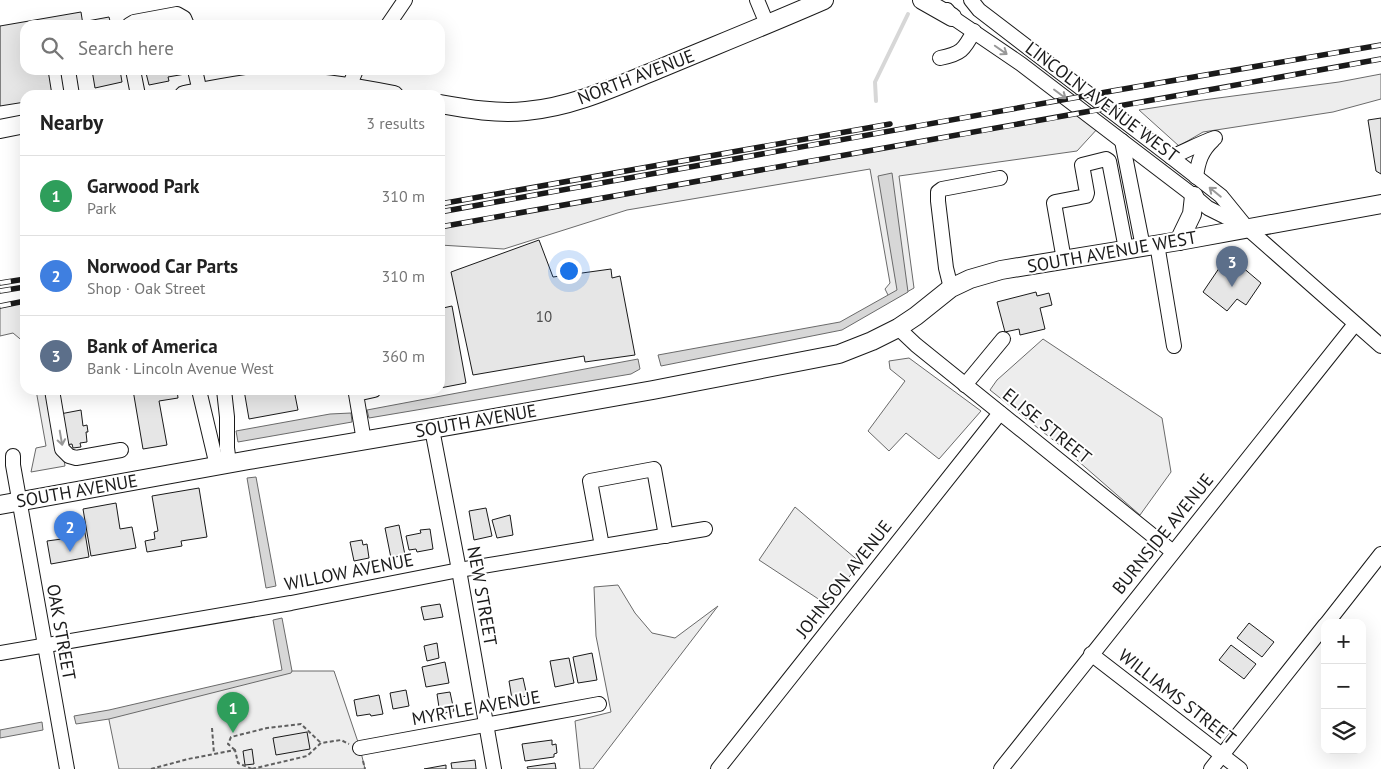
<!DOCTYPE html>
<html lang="en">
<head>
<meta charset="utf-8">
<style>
	:root { --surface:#fff; --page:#f6f6f6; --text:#222; --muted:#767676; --line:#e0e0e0; --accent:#0b8043 }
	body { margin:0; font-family:"PT Sans",sans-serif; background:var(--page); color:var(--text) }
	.controls { position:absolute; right:15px; bottom:15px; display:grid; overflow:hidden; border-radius:10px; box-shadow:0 5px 20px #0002 }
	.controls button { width:45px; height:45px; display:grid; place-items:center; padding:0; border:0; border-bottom:1px solid var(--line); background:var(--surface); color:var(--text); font:25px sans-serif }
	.you { position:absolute; left:568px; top:270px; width:18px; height:18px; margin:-12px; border:4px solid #fff; border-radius:50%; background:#1a73e8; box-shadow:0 0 0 8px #1a73e833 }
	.badge { display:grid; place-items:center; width:32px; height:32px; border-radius:50%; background:var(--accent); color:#fff; font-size:16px; font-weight:700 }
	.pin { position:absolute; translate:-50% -41px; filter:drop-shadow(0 1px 2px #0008) }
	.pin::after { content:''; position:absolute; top:26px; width:18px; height:15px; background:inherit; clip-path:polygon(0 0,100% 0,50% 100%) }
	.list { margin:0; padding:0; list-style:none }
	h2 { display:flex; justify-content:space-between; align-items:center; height:65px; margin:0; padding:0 20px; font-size:21px }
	h2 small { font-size:16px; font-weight:400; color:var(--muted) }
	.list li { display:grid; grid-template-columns:32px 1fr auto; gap:15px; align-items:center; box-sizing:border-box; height:80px; padding:0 20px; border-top:1px solid var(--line) }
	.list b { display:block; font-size:19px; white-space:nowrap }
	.list p { margin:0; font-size:16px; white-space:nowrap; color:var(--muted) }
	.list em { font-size:16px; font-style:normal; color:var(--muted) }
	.icon { flex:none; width:28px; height:28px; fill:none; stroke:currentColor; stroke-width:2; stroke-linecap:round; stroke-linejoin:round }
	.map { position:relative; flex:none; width:1381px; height:769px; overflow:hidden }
	.search { position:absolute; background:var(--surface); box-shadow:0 5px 20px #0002; left:20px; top:20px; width:425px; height:55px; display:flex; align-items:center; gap:12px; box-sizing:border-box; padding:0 18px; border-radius:15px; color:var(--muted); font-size:19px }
	.panel { position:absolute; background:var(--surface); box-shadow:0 5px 20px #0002; left:20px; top:90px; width:425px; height:305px; border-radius:15px }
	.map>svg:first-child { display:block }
	.green { fill:#ededed; stroke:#6a6a6a }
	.water { fill:#d7d7d7; stroke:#6a6a6a }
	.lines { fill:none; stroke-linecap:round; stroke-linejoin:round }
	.stream { stroke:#d7d7d7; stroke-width:4 }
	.building { fill:#e6e6e6; stroke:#1a1a1a }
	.minor-casing { stroke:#1a1a1a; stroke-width:16 }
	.major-casing { stroke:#1a1a1a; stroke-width:20 }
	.path { stroke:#5f5f5f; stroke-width:2; stroke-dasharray:4 2.5; stroke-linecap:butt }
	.minor { stroke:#fff; stroke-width:14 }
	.major { stroke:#fff; stroke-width:18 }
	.rail-casing { stroke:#1a1a1a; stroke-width:5.5 }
	.rail { stroke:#fff; stroke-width:4; stroke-dasharray:11; stroke-linecap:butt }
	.oneway { stroke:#989898 }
	.labels { text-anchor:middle; stroke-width:4; stroke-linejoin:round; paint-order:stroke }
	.number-label { font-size:15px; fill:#4d4d4d }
	.street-label { font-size:18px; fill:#1a1a1a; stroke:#fff }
</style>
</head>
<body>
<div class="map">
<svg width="1381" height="769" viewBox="0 0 1381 769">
	<rect width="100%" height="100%" fill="#fff"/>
	<g class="green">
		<path d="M1381 74V99L1333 112 1203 132 1179 146 1139 110 1203 100 1339 82Z"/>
		<path d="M1086 112 1099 127 1077 151 899 176 914 288 891 301 885 289 890 283 870 169 627 210 504 249 440 245V228Z"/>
		<path d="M25 302V343L13 333 0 336V306Z"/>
		<path d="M1043 339 1162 418 1171 472 1140 515 1062 447 990 390 997 380Z"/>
		<path d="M909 358 981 411 939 459 906 433 889 451 868 431 905 381 890 369 889 361Z"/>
		<path d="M36 390H52L65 466 31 472 36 448 46 446Z"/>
		<path d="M795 507 861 563 826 604 759 560Z"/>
		<path d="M618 585 635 613 652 633 675 638 718 606 593 769H580L575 721 611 712 596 636 594 587Z"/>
		<path d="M287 671H334L360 748 365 769H119L108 715Z"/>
	</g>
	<g class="water">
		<path d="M892 173 908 292 842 330 661 366 658 355 840 322 897 290 878 176Z"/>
		<path d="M638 359 640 369 631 374 369 418 367 410Z"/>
		<path d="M351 413 352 422 238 442 236 431 330 414Z"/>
		<path d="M256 477 276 586 266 588 247 478Z"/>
		<path d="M282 618 292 671 291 673 109 719 76 724 74 716 109 710 282 670 273 620Z"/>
		<path d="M42 722 43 730 0 738V730Z"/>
	</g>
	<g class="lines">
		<path class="stream" d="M876 101 875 82 908 14"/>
	</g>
	<g class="building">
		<path d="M81 12 83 25H25V70H48L52 95H25V102L0 106V26Z"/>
		<path d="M109 17 111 25H83L82 22Z"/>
		<path d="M92 70H120L122 82 95 88Z"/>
		<path d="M141 70H191V73L168 77 169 81 149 85 146 73 142 74Z"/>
		<path d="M1381 118V174L1376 171 1368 120Z"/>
		<path d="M539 240 553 277 611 269 612 278 620 276 635 355 585 362 584 356 473 375 451 272Z"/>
		<path d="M1228 255 1261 283 1246 305 1237 299 1227 311 1203 292Z"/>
		<path d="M1036 292 1037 296 1049 293 1052 305 1040 308 1045 329 1020 335 1019 329 1005 332 997 302Z"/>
		<path d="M440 294 443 308 452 306 466 383 440 388Z"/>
		<path d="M133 390H177L178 398 159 401 167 445 143 449Z"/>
		<path d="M244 390H294L298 410 249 419Z"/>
		<path d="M81 410 83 426 87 425 88 432H86L87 442 80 443 81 447 73 448 72 444 65 445 60 414Z"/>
		<path d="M199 488 207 537 181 541 182 546 147 552 145 541 155 539 154 532 158 531 152 496Z"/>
		<path d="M116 503 120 529 132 527 136 548 91 556 83 509Z"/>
		<path d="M486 508 492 536 474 540 469 511Z"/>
		<path d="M510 515 513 535 497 538 492 520Z"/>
		<path d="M399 525 405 555 391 558 385 528Z"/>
		<path d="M84 527 89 557 51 564 47 541 69 538 68 530Z"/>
		<path d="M430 529 433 549 417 552 416 549 409 550 406 536 421 533 420 530Z"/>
		<path d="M362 540 363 545 367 544 369 558 354 561 350 542Z"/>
		<path d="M440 604 443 617 424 620 421 607Z"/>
		<path d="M1249 623 1274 642 1262 657 1237 638Z"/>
		<path d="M437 643 439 658 427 661 424 646Z"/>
		<path d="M1231 645 1256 664 1244 679 1219 660Z"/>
		<path d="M592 653 597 680 578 683 573 657Z"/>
		<path d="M569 658 574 683 555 687 550 661Z"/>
		<path d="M445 662 449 683 426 687 422 667Z"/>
		<path d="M523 678 527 696 512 699 509 681Z"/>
		<path d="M406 690 409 706 393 709 390 693Z"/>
		<path d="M450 692 454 711 440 714 437 694Z"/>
		<path d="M379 695 383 714 371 716 370 714 357 716 354 700Z"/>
		<path d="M307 732 310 749 276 755 273 738Z"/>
		<path d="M552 740V745L556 744 557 753 554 754V757L525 761 522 744Z"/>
		<path d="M252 749 254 764 245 765 243 751Z"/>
		<path d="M475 760 476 769H452L451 763Z"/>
		<path d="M555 763 556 769H528L527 767Z"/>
		<path d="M446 765V769H424Z"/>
	</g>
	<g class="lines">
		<g class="minor-casing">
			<g id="minor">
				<path d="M757 0 767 24"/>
				<path d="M971 0 979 10 1171 157 1221 196 1247 228 1381 346"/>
				<path d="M947 10 952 17 1021 64 1194 196 1208 208 1242 225"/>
				<path d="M129 25 134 22 177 14 184 18 187 25"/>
				<path d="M388 25 405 0"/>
				<path d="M940 58C961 54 964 50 974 31"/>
				<path d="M68 70 72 95"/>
				<path d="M133 70 138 95"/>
				<path d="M195 70 200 92"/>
				<path d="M349 87 356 70"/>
				<path d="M1122 141 1143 247"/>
				<path d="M1171 157C1186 151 1200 143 1215 138"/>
				<path d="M1196 177C1198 162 1201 151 1213 140"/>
				<path d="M1157 244 1174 346"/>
				<path d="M1064 260 1054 203 1055 202 1086 196 1087 193 1082 165 1106 159 1109 161 1126 249"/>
				<path d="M951 288 946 268 938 201V192L942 189 1000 178"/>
				<path d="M898 328 916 345 1173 552"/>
				<path d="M965 385 1003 339"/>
				<path d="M52 390 62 449 69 456 76 458 121 450"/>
				<path d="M199 390 217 466"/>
				<path d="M224 390 227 417V448L229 463"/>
				<path d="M432 429 459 570 494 769"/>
				<path d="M364 441 356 394 374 390"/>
				<path d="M13 456V465L67 769"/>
				<path d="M602 546 590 481 654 469 666 536"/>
				<path d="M1327 623 1381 554"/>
				<path d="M0 653 291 603 459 570 705 529"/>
				<path d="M1091 654 1240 769"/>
				<path d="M360 748 599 704"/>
				<path d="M718 769 1000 413"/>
				<path d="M1001 769 1355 324"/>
				<path d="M1211 769 1325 625"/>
			</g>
		</g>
		<g class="major-casing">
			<g id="major">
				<path d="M922 0 952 17"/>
				<path d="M184 95C213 90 242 83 271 81 312 80 354 87 394 95"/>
				<path d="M440 104C468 109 497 114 526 111 573 107 617 86 659 69 714 46 769 24 824 0"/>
				<path d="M0 129 25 124"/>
				<path d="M1179 241 1192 214 1194 196"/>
				<path d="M0 505 249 460 432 429 653 390 839 354 872 341 898 328 916 316 951 288 970 279 1001 270 1179 241 1381 204"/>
			</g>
		</g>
		<g class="path">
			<path d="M212 728 214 754"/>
			<path d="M235 750 228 744 231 737 267 728 301 724 321 743"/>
			<path d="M363 761 365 769"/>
			<path d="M151 769 188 759 235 750 238 763 252 769"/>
			<path d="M252 769 307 756 321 743 341 740 349 744"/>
		</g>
		<use href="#minor" class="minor"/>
		<use href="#major" class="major"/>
		<g class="rail-casing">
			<g id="rail">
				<path d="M440 204 890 124"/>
				<path d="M440 212 1112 91 1381 45"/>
				<path d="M440 227C754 171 1067 116 1381 59"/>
				<path d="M0 283 25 279"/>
				<path d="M0 291 25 287"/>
				<path d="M0 306 25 301"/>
			</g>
		</g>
		<use href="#rail" class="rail"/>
	</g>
	<defs><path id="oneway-shaft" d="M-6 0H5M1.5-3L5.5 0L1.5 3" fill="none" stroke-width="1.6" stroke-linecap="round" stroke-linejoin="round" transform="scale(1.25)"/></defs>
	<g class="oneway">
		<use href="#oneway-shaft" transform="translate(1001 50) rotate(35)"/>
		<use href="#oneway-shaft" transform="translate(1060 94) rotate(37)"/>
		<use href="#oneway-shaft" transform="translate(1215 192) rotate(-141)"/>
		<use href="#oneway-shaft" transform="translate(61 438) rotate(80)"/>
	</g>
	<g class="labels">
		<g class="number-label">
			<text x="544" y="322">10</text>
		</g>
		<g class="street-label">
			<text transform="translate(636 77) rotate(-21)" y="6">NORTH AVENUE</text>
			<text transform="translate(1102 102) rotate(37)" y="6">LINCOLN AVENUE WEST</text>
			<text transform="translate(1112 252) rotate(-10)" y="6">SOUTH AVENUE WEST</text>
			<text transform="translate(476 421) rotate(-10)" y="6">SOUTH AVENUE</text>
			<text transform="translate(1047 426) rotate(39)" y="6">ELISE STREET</text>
			<text transform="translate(77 491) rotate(-10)" y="6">SOUTH AVENUE</text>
			<text transform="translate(1163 534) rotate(-51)" y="6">BURNSIDE AVENUE</text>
			<text transform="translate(349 572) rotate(-11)" y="6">WILLOW AVENUE</text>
			<text transform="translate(844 579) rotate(-52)" y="6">JOHNSON AVENUE</text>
			<text transform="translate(482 596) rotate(80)" y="6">NEW STREET</text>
			<text transform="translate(61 632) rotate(80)" y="6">OAK STREET</text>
			<text transform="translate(1177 697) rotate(38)" y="6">WILLIAMS STREET</text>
			<text transform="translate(476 708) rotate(-10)" y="6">MYRTLE AVENUE</text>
		</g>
	</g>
</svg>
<div class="controls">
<button>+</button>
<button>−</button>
<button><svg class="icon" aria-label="layers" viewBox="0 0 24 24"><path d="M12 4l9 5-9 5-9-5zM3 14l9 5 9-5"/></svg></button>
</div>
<div class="you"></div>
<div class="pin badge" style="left:233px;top:733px;background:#2e9e5b">1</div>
<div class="pin badge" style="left:70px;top:552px;background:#3f7fe0">2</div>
<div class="pin badge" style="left:1232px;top:287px;background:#5c6f8a">3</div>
<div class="search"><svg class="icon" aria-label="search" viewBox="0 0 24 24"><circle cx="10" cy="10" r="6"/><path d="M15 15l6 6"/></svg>Search here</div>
<section class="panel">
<h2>Nearby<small>3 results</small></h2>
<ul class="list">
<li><span class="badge" style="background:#2e9e5b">1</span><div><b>Garwood Park</b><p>Park</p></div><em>310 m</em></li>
<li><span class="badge" style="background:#3f7fe0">2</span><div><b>Norwood Car Parts</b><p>Shop · Oak Street</p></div><em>310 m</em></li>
<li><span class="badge" style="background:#5c6f8a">3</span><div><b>Bank of America</b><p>Bank · Lincoln Avenue West</p></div><em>360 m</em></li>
</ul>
</section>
</div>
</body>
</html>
